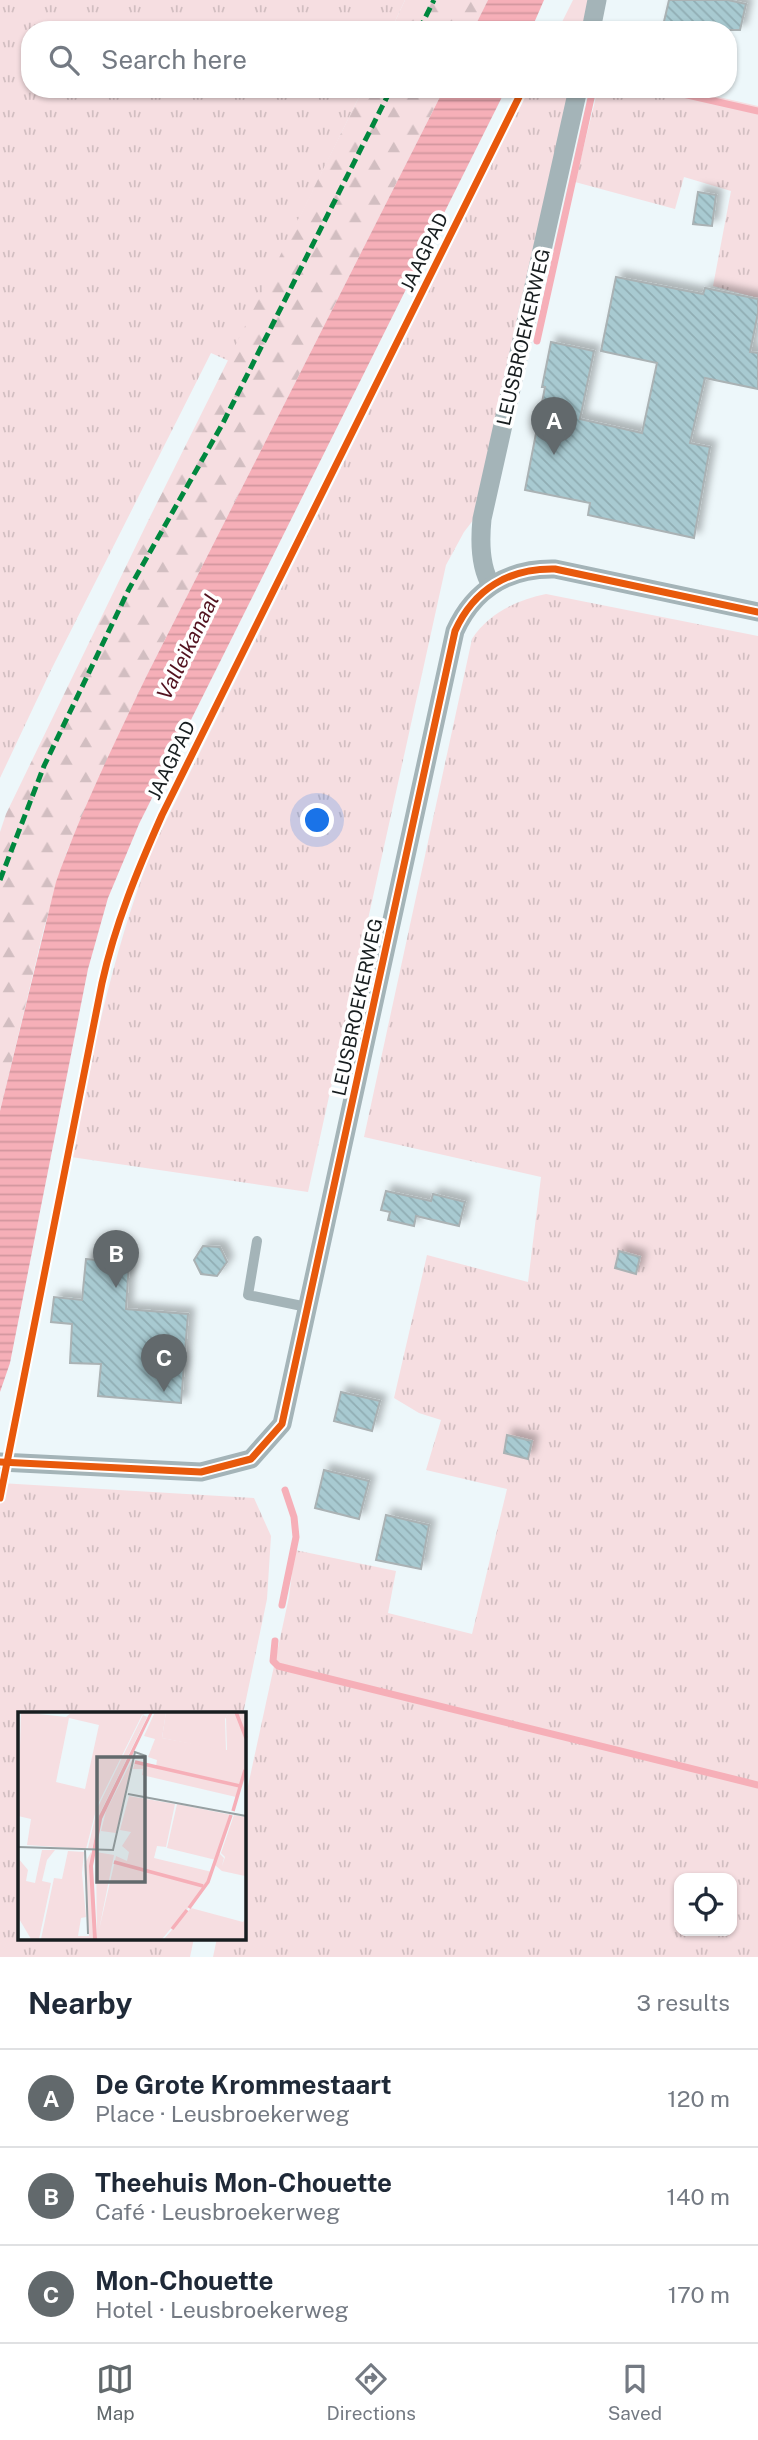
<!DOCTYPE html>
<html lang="en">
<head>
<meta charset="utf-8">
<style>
	:root { --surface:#fff; --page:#f2f2f3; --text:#1f2937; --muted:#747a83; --line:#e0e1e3; --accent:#62696c }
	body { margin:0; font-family:"Public Sans",sans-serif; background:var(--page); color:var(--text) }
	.controls { position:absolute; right:21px; bottom:21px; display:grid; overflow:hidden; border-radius:14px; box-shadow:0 2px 5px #0004 }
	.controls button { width:63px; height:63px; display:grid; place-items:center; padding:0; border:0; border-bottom:2px solid var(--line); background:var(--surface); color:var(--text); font:35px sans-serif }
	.you { position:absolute; left:318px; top:821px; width:24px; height:24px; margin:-18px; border:5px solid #fff; border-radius:50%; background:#1a73e8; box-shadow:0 0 0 10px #1a73e833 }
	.badge { display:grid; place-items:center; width:46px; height:46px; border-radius:50%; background:var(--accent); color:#fff; font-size:23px; font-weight:700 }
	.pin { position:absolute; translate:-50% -58px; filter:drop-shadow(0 2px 4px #0008) }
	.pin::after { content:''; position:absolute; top:37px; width:24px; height:21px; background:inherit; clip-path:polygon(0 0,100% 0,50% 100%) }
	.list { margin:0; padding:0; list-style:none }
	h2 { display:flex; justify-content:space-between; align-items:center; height:91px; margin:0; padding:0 28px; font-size:30px }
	h2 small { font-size:23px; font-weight:400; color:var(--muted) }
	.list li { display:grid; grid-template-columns:46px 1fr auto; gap:21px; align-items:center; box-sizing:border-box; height:98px; padding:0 28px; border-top:2px solid var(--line) }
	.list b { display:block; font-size:26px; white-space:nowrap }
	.list p { margin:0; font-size:23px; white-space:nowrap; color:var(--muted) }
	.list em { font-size:23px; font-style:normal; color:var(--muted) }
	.icon { flex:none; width:38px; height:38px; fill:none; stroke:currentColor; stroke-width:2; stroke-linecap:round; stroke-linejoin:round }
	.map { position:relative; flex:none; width:758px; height:1957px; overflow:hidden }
	.search { position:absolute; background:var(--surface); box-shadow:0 2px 5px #0004; left:21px; right:21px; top:21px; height:77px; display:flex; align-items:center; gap:18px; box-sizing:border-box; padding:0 24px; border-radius:28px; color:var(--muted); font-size:26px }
	.sheet { height:385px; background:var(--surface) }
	nav { display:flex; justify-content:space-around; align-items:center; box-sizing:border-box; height:98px; border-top:2px solid var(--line); background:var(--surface); font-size:19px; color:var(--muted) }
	nav a { display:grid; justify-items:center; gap:4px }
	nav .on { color:var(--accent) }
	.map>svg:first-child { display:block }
	.grass { fill:url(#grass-tufts); fill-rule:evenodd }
	.forest { fill:url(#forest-firs) }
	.water { fill:url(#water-rules) }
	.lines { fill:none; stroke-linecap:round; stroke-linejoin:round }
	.stream { stroke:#f6afb8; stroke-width:7 }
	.building { fill:url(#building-back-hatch); stroke:#aab2b4; stroke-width:2; filter:url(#shadow) }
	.service { stroke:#a4b4b8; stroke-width:10 }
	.minor { stroke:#a4b4b8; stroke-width:19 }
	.quiet { stroke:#00873e; stroke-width:5; stroke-dasharray:10 5; stroke-linecap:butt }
	.cycleway-casing { stroke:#fff; stroke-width:11 }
	.cycleway { stroke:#e8590c; stroke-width:7 }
	.labels { text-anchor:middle; stroke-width:7; stroke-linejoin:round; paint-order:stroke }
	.street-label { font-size:19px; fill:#171d1f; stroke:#fff }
	.water-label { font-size:21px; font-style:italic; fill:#52121f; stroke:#fff }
	.inset-river { fill:none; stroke:#f6afb8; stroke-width:3.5 }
	.inset-road { fill:none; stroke:#97a0a2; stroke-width:2 }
	.view { fill:#62696c; fill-opacity:0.15; stroke:#62696c; stroke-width:3.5 }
	.inset-edge { fill:none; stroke:#171d1f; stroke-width:3.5 }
</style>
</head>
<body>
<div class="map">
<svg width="758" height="1957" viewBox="0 0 758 1957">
	<defs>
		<pattern id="grass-tufts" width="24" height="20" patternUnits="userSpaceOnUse" patternTransform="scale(1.75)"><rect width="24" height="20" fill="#f6dee1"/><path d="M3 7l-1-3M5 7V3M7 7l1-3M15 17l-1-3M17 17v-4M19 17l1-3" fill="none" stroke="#d2bec1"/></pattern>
		<pattern id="forest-firs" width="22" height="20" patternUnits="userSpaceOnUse" patternTransform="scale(1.75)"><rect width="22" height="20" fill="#f6dee1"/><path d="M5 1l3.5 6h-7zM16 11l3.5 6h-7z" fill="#d2bec1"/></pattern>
		<pattern id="water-rules" width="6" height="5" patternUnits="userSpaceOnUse" patternTransform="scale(1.75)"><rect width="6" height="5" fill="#f6afb8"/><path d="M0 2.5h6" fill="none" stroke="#d2969e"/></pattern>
		<pattern id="building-back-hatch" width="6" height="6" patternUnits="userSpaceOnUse" patternTransform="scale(1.75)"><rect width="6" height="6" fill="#a8cad1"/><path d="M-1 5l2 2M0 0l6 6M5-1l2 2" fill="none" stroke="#90adb3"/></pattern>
		<filter id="shadow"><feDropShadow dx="6" dy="-6" stdDeviation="3.5" flood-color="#0004"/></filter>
	</defs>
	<rect width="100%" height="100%" fill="#edf7fa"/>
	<g class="grass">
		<path d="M0 0H405L391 30H30V89H363L229 361 211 353 51 670 0 778Z"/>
		<path d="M573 0H589L584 30H558Z"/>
		<path d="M529 89H571L474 519 464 532 446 565 308 1192 71 1157C93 1049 114 947 154 845Z"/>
		<path d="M598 89H684L758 106V298L713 286 731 191 684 177 675 209 575 182Z"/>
		<path d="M546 594 758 636V1957H213L217 1938H243V1809L289 1597 295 1550 396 1571 388 1613 472 1634 507 1489 426 1470 441 1420 419 1413 394 1398 427 1255 528 1282 541 1177 364 1137 472 639C489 613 517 600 546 594ZM679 1878H732V1931H679Z"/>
		<path d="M0 1483 254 1498 271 1536 267 1599 243 1714H19V1938H194L190 1957H0Z"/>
	</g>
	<g class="forest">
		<path d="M405 0H488L473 30H391Z"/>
		<path d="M363 89H444L146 677 67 851 44 928 0 1111V832L6 814 148 521Z"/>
	</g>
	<g class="water">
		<path d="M488 0H544L531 30H473Z"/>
		<path d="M444 89H506L139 824 108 898 88 969 10 1363 0 1392V1111L56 882C81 811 114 744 146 677Z"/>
	</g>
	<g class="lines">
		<g class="stream">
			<path d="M661 89 758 111"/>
			<path d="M537 341 593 89"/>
			<path d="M282 1605 296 1537 294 1517 285 1490"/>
			<path d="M275 1641 273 1661 278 1666 758 1785"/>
		</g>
	</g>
	<g class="building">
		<path d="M669 0H728L746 4 740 30H662Z"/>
		<path d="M698 192 716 195 712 226 693 224Z"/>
		<path d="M616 277 703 294 705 288 758 299V313L750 352 758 353V389L705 378 690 443 710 447 694 538 588 515 590 503 525 490 545 387H542L551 342 594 351 580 419 642 433 657 363 601 351Z"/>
		<path d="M386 1191 431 1201 433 1194 465 1202 459 1226 416 1216 414 1226 388 1220 390 1212 381 1210Z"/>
		<path d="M203 1246 220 1247 227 1262 217 1276 201 1274 194 1260Z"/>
		<path d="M619 1251 640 1257 636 1274 615 1268Z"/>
		<path d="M86 1259 129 1263 126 1309 188 1314 181 1403 98 1396 101 1364 70 1363 72 1324 51 1322 54 1297 82 1300Z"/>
		<path d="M341 1392 380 1401 372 1431 334 1421Z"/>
		<path d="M507 1435 532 1441 528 1459 504 1453Z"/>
		<path d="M324 1470 369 1481 359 1519 315 1508Z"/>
		<path d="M386 1515 429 1525 421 1569 376 1560Z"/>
	</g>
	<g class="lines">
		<path class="service" d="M257 1241 248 1295 307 1307"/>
		<g class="minor">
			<path d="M591 30 597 0"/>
			<path d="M491 585C480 567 480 539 482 519L578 89"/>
			<path d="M0 1462 201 1472 251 1459 282 1424 455 631C474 589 509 568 555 569L758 612"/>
		</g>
		<g class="quiet">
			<path d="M419 30 434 0"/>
			<path d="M0 880 44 766 129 589 223 423 391 89"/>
		</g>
		<g class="cycleway-casing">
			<g id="cycleway">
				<path d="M0 1462 201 1472 251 1459 282 1424 455 631C474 589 509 568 555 569L758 612"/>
				<path d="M0 1498 102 983C115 924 138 869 162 815L523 89"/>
			</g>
		</g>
		<use href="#cycleway" class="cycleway"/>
	</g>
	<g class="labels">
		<g class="street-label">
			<text transform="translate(424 252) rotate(-64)" y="7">JAAGPAD</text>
			<text transform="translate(523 337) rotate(-77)" y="7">LEUSBROEKERWEG</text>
			<text transform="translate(171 760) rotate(-64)" y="7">JAAGPAD</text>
			<text transform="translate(357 1007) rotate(-78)" y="7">LEUSBROEKERWEG</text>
		</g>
		<g class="water-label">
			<text transform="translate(188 647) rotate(-64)" y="7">Valleikanaal</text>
		</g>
	</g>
	<g transform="translate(18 1712)">
		<rect width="228" height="228" fill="#edf7fa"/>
		<path d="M3 0 48 5 54 0H132L124 3 79 94 68 137 9 133 13 107 0 104ZM51 6 81 13 67 77 38 70ZM137 0H148L144 26 209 38 208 5 211 0H227V58L218 85 124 63 125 57H115L117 50 138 54 139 48 130 45 137 27 126 24ZM117 42 98 121 83 119 88 99ZM111 84 157 92 148 135 139 134 136 146 194 160 188 175 144 227H79L78 140 96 143 81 218 98 144 109 149 111 140 104 134 113 120 102 118ZM159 92 214 103 201 141 206 146 204 154 207 145 203 141 216 103 227 105V180V164L204 159 197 153 198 148 149 136ZM24 138H37L29 148 24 169 33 171 21 227H13L0 205V146L10 158 8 169 17 171ZM50 139 66 140 64 161 68 205 63 206 60 224H71L66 153 73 140 75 227H23L36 166 44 167ZM173 196 225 210 227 207V227H146Z" fill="#f6dee1" fill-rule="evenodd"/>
		<path d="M148 0H211L207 7 208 39 144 26ZM125 3 129 5 83 99 74 137 70 136 79 97Z" fill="#f6dee1"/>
		<path d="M132 0H135L84 107 75 154 79 227H75L71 154 81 104Z" fill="#f6afb8"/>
		<path class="inset-river" d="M218 0 228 26M117 50 222 74M215 99 227 58M96 150 185 174M171 196 190 170 213 103M154 217 169 198"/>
		<path class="inset-road" d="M110 82 228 104M0 135 95 138 117 40 128 44M67 138 70 222"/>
		<path class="view" d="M79 45H127V170H79Z"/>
		<rect width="228" height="228" class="inset-edge"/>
	</g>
</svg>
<div class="controls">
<button><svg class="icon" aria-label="locate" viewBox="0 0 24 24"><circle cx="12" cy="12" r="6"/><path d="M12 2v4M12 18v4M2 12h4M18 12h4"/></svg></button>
</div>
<div class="you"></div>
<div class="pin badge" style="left:554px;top:455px">A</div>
<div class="pin badge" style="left:116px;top:1288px">B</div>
<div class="pin badge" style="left:164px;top:1392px">C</div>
<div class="search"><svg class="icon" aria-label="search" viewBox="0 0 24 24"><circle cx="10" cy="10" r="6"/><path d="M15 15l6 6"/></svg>Search here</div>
</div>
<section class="sheet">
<h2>Nearby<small>3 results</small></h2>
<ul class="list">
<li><span class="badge">A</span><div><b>De Grote Krommestaart</b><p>Place · Leusbroekerweg</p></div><em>120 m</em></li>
<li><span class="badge">B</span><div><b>Theehuis Mon-Chouette</b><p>Café · Leusbroekerweg</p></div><em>140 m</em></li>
<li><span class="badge">C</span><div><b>Mon-Chouette</b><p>Hotel · Leusbroekerweg</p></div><em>170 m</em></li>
</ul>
</section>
<nav>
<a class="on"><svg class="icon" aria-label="map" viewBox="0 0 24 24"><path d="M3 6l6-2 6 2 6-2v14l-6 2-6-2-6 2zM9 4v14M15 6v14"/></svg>Map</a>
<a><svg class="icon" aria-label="directions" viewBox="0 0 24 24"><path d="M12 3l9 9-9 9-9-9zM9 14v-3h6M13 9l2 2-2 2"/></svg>Directions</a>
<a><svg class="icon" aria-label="saved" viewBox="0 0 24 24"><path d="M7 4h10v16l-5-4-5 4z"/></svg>Saved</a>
</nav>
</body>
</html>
